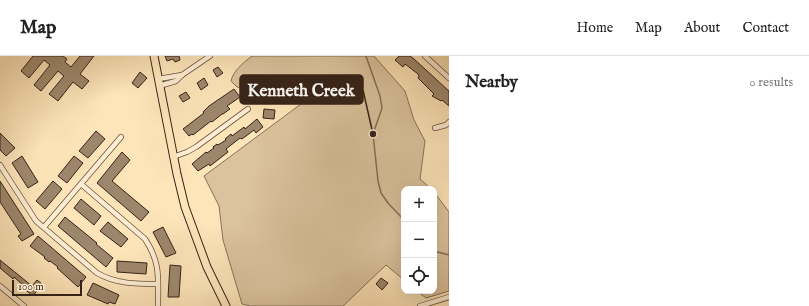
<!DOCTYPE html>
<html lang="en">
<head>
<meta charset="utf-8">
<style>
	:root { --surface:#fff; --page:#f2f2f2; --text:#222; --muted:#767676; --line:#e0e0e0 }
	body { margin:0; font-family:"IM FELL English",serif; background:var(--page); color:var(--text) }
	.controls { position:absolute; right:12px; bottom:12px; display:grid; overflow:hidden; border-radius:8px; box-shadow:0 4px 16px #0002 }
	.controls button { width:36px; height:36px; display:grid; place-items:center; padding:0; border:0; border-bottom:1px solid var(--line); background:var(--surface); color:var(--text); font:20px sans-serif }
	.scale { position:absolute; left:12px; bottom:10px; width:70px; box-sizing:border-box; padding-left:4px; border:2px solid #352218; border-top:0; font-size:11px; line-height:14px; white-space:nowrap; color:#352218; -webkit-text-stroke:3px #feedd2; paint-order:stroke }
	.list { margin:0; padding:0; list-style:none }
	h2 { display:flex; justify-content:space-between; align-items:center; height:52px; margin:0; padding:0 16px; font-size:17px }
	h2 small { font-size:13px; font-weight:400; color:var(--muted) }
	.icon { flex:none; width:22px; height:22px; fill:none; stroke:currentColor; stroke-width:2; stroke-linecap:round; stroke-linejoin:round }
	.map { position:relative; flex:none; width:449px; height:250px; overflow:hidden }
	header { display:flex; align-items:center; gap:24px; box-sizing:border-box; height:56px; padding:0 20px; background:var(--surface); border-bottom:1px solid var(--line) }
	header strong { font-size:19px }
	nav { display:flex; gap:22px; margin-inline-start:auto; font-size:14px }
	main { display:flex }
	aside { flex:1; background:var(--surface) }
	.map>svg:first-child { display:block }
	.green { fill:#dbc39e; stroke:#88725b }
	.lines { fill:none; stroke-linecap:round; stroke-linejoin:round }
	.stream { stroke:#846f58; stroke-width:1.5 }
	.building { fill:#9d876c; stroke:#352218 }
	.minor-casing { stroke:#675240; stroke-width:6 }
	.highway-casing { stroke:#352218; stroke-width:9 }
	.minor { stroke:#feedd2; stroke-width:4.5 }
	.highway { stroke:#fde4b9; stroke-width:7 }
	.leader { fill:none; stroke:#352218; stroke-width:1.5 }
	.callout-dot { fill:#352218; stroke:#feedd2; stroke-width:1.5 }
	.callout { fill:#352218; stroke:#352218; stroke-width:1.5 }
	.callout-label { font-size:17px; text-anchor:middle; font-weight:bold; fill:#fff }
</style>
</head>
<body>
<header>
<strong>Map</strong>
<nav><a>Home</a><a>Map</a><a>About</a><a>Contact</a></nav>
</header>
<main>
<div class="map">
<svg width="449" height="250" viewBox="0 0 449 250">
	<rect width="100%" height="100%" fill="#fde4b9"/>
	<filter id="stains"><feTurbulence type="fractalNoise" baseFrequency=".005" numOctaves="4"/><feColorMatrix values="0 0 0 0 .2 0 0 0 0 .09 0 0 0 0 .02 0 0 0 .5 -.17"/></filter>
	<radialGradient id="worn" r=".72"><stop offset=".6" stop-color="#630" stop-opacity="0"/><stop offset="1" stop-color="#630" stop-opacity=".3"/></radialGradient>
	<g class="green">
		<path d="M252 0H374L405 35 414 64 425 85 420 123 431 133H404V224L386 209 343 250H250L242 248 223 184 219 150 204 120 336 22 321 20 288 31 267 26 245 33 237 31 231 25C233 15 243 7 252 0Z"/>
		<path d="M434 136 449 156V235L426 242 417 235H434Z"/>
	</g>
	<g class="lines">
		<g class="stream">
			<path d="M366 0 380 40 382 52 373 78 378 125 381 137 388 147 404 164"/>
			<path d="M434 195 449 199"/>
		</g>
	</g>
	<g class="building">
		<path d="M33 0H63L67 3 65 6 71 11 80 0H94L80 18 89 25 82 33 73 26 58 45 49 38 64 20 58 15 41 35 34 29 50 9 44 4 29 22 21 15Z"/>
		<path d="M165 0H179L180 4 175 6 173 3 167 5Z"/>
		<path d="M399 0H410L414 3 449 35V50L442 44 441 45 432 40 434 38 418 22 419 20 418 18 405 8 403 11 395 4Z"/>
		<path d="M218 11 223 17 217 21 213 14Z"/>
		<path d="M140 16 147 22 138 32 132 27Z"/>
		<path d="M204 22 208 29 201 34 197 27Z"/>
		<path d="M234 33 240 41 227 50 230 53 223 58H222L212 66 211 65 193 79 192 78 189 80 183 73 204 57 203 56 209 50Z"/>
		<path d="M186 36 190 42 183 46 179 40Z"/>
		<path d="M264 53 275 54 274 63 263 62Z"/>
		<path d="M257 63 263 71 256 77 254 74 242 83 240 82 226 93 228 96 210 110 209 108 198 115 192 108 206 96 207 97 214 92 213 91 217 88 218 89 226 84 225 83 231 78 232 80 244 71 245 73Z"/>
		<path d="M96 75 105 83 88 102 79 95Z"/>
		<path d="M0 77 15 92 6 100 0 94Z"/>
		<path d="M122 96 130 104 112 125 149 156 141 165 97 127Z"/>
		<path d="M22 100 38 126 28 132 12 107Z"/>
		<path d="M74 100 83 107 67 127 58 120Z"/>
		<path d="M0 125 34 178 22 185 18 180 21 178 0 146Z"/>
		<path d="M53 125 62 133 45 153 36 145Z"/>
		<path d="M81 143 101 160 94 169 74 152Z"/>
		<path d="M65 161 97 187 96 188 113 202 106 211 58 170Z"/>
		<path d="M108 166 128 183 121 191 100 175Z"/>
		<path d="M163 171 176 197 166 201 153 176Z"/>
		<path d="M38 180 86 221 78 231 57 212 58 211 50 205 49 206 44 202 45 201 30 190Z"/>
		<path d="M0 204 32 230 37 224 42 228 33 240 23 232 24 230 14 221 13 223 0 212Z"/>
		<path d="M117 205 147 207 146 218 117 216Z"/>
		<path d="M170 209 181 210 179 241H168Z"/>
		<path d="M381 222 388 227 382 234 376 228Z"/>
		<path d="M93 227 119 239 115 248 109 246 108 248 87 239Z"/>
	</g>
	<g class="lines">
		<g class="minor-casing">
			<g id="minor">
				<path d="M425 0 449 22"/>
				<path d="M158 23 182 19"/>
				<path d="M159 30 176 25 182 19 210 0"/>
				<path d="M435 72 446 69 449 66"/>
				<path d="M173 101 187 96 196 91 248 53"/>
				<path d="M0 109 36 165 97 217C116 228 136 228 158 228"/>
				<path d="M81 128 145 183C161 207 158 223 158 250"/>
				<path d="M44 171 121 81"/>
				<path d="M0 230 24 250"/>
				<path d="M420 250 449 241"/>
			</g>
		</g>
		<g class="highway-casing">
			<path id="highway" d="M154 0 177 118 185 151 207 211 226 250"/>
		</g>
		<use href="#minor" class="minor"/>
		<use href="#highway" class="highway"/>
	</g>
	<path class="leader" d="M373 78L363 34"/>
	<circle class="callout-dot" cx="373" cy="78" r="4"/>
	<rect class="callout" x="240" y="19" width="123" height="29" rx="4"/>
	<g class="callout-label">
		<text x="301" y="40">Kenneth Creek</text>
	</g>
	<rect width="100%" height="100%" filter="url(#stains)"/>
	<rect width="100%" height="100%" fill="url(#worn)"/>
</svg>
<div class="controls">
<button>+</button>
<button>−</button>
<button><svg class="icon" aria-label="locate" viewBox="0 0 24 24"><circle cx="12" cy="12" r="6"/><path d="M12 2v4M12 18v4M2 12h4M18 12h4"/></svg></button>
</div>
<div class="scale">100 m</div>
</div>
<aside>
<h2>Nearby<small>0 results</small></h2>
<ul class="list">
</ul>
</aside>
</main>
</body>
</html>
